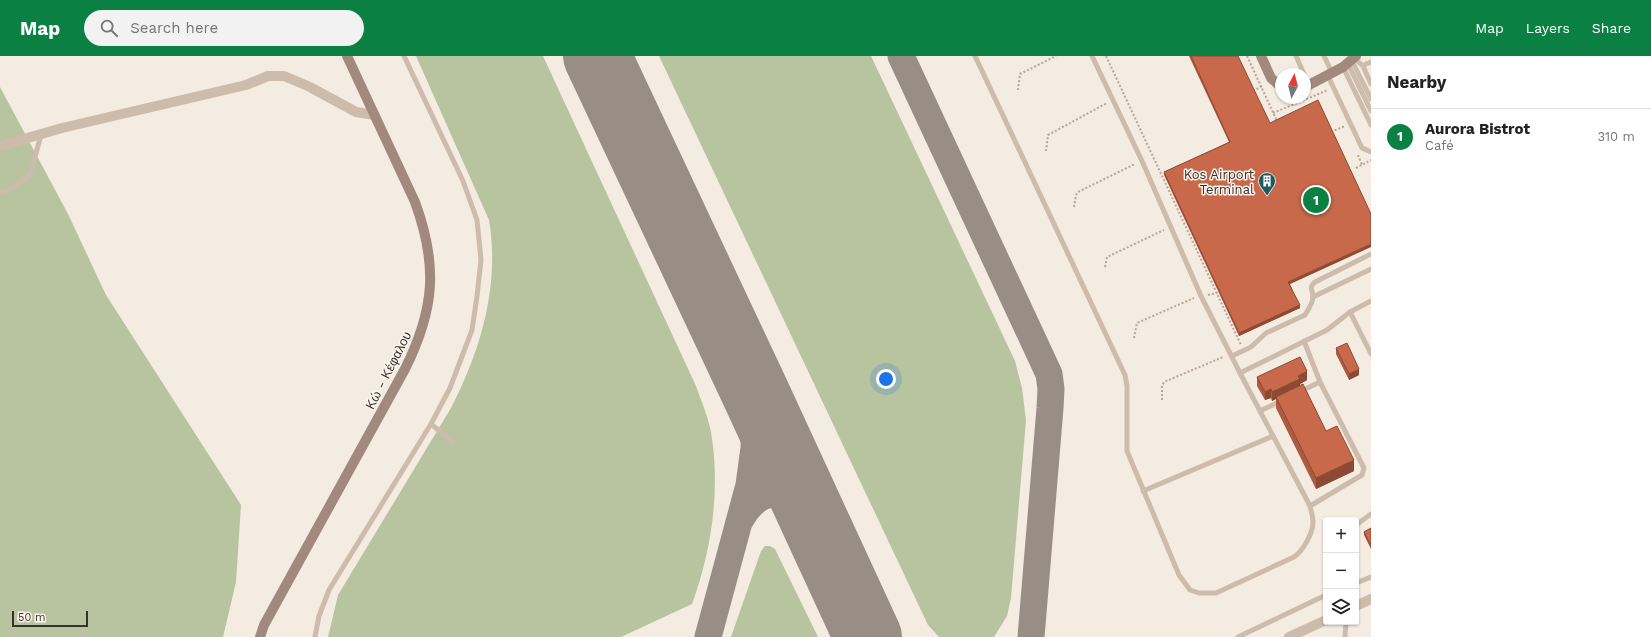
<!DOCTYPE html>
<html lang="en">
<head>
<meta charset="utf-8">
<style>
	:root { --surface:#fff; --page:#f2f2f2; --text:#222; --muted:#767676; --line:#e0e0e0; --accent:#0b8043 }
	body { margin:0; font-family:"Work Sans",sans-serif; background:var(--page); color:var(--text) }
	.controls { position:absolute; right:12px; bottom:12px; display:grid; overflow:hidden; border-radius:4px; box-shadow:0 1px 3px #0004 }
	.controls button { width:36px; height:36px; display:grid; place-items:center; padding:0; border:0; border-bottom:1px solid var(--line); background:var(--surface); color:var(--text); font:20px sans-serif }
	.compass { position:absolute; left:1275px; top:12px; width:36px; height:36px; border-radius:50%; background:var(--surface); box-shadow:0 1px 3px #0004; rotate:7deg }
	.scale { position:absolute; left:12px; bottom:10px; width:76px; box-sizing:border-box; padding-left:4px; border:2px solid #3b302b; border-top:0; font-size:11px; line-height:14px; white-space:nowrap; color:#3b302b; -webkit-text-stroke:3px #fbf5ee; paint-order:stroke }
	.you { position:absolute; left:886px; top:323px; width:14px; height:14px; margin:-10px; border:3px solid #fff; border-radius:50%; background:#1a73e8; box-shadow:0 0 0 6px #1a73e833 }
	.badge { display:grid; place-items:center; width:26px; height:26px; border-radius:50%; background:var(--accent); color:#fff; font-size:13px; font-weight:700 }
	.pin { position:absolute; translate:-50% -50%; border:2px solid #fff; box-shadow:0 1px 4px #0006 }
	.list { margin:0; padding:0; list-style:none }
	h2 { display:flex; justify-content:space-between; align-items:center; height:52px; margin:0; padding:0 16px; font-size:17px }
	h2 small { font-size:13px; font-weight:400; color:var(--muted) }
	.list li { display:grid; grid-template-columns:26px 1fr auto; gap:12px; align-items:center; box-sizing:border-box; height:56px; padding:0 16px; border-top:1px solid var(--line) }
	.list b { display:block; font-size:15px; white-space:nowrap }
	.list p { margin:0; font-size:13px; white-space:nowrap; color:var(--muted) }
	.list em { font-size:13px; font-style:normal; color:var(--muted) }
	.icon { flex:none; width:22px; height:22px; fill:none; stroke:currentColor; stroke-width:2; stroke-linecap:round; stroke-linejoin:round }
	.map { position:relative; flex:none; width:1371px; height:581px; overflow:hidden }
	header { display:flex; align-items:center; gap:24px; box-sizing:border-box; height:56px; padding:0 20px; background:var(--accent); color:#fff }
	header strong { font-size:19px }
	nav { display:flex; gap:22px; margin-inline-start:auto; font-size:14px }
	.search { width:280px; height:36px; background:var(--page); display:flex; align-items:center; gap:10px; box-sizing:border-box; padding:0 14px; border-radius:22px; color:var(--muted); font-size:15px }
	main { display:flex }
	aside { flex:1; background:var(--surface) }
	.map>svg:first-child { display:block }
	.green { fill:#b8c4a0 }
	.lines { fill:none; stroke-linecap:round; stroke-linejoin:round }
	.taxiway { stroke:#988e86; stroke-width:27 }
	.runway { stroke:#988e86; stroke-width:68 }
	.path { stroke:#b9a596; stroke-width:2; stroke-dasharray:2 2; stroke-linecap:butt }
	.lane { stroke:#cdbbac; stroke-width:5 }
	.street { stroke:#cdbbac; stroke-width:10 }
	.secondary { stroke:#a18a7d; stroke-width:10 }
	.wall { fill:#ac5a40 }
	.shaded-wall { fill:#8c4a34 }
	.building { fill:#c8694b; stroke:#8c4a34 }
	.labels { text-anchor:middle; stroke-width:3; stroke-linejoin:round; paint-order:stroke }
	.poi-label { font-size:13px; fill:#3b302b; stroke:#fbf5ee; text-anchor:end }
	.street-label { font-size:13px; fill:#3b302b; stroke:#fbf5ee }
</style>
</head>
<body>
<header>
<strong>Map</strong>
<div class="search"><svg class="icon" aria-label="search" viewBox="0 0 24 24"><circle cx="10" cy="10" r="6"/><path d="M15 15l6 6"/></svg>Search here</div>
<nav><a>Map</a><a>Layers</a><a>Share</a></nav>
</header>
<main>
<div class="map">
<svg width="1371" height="581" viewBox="0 0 1371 581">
	<rect width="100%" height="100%" fill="#f4ebe1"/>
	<g class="green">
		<path d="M416 0H543L696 330C702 347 710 365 712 383 720 438 711 496 692 548L621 581H328L338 539 451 352C481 294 500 229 489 164Z"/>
		<path d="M659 0H871L1015 305 1022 332 1026 364 1011 542 1007 560 994 581H939L928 569Z"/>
		<path d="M0 31 68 158 106 239 241 449 236 526 223 581H0Z"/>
		<path d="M765 490H770L775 493 818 581H731L761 495Z"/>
	</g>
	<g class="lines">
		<g class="taxiway">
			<path d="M901 0 1049 318 1051 333 1050 352 1031 581"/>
			<path d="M741 463C752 444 768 432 791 440 793 441 797 442 800 444 804 447 808 454 812 459"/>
			<path d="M708 581 749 429 754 392 755 336"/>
		</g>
		<path class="runway" d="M597 0 755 336 868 581"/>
		<g class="path">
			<path d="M1106 0 1241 289"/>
			<path d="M1247 0 1277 65"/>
			<path d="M1018 34 1020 18 1056 0"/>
			<path d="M1253 35 1262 30"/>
			<path d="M1273 57 1328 34"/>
			<path d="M1331 76 1345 70"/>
			<path d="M1046 95 1048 79 1107 47"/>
			<path d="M1358 99 1362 109"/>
			<path d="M1356 112 1371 104"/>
			<path d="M1074 151 1076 139 1078 136 1135 108"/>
			<path d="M1105 211 1107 201 1164 174"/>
			<path d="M1208 239 1217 237"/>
			<path d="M1134 282 1137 267 1194 242"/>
			<path d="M1162 344V330L1164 326 1223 301"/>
		</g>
		<g class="lane">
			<path d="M975 0 1125 319 1127 330V395L1179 519 1190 534 1199 537H1216L1294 501C1303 495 1313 477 1313 466 1313 460 1311 455 1310 450L1240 317"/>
			<path d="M1092 0 1142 105 1201 240 1240 317 1327 274 1350 256 1371 245"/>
			<path d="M1296 0 1304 18"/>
			<path d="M1324 0 1332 17"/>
			<path d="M1354 2 1363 10 1371 28"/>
			<path d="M1352 5 1371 43"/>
			<path d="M1348 8 1371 55"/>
			<path d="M1366 8 1371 6"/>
			<path d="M1343 11 1371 69"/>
			<path d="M1328 20 1362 92 1371 96"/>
			<path d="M0 136 8 135 30 119 41 79"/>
			<path d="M1313 241 1371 213"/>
			<path d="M1350 256 1371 298"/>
			<path d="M1304 285 1320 326 1364 412 1362 419 1310 450"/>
			<path d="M1232 300 1251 291 1266 277 1305 259C1308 254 1313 247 1313 241 1313 234 1308 232 1315 226L1371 198"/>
			<path d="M1301 335 1320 326"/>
			<path d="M1260 355 1281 345"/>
			<path d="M431 368 453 386"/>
			<path d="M1143 435 1273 380"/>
			<path d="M1356 469 1371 458"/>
			<path d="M1356 527 1371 521"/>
			<path d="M315 581 319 560 329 534 431 368 450 332 472 274 477 240 481 204 477 164 463 125 404 0"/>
			<path d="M1238 581 1326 539"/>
			<path d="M1345 581 1346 566"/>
		</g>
		<g class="street">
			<path d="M0 90 62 72 246 29 268 20H284L310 31 356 56 374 59"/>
			<path d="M1356 550 1371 543"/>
			<path d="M1289 581 1326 564"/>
		</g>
		<g class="secondary">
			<path d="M1261 0 1271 22 1281 31"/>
			<path d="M1305 31 1343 11 1356 0"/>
			<path d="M260 581 264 569 405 313C435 253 438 209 415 146L347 0"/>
		</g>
	</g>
	<g class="wall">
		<path d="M1189 0H1238L1290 228 1300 252 1239 280 1164 119V116L1229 86Z"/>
		<path d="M1336 292 1359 319 1349 324 1336 298Z"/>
		<path d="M1257 321 1307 324 1300 328V329L1326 375 1354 415 1316 433 1276 352V343L1272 345 1271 342 1265 344 1257 330Z"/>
		<path d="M1371 472V493L1364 479V476Z"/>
	</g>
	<g class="shaded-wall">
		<path d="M1371 188V191L1288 229V226Z"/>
		<path d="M1300 249V252L1239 280V277Z"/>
		<path d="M1359 313V319L1349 324V318Z"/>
		<path d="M1307 315V324L1300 328V331L1276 341V343L1272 345V336L1298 320Z"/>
		<path d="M1271 333V342L1265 344V336Z"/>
		<path d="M1354 404V415L1316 433V422Z"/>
	</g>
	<g class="building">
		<path d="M1191 0H1238L1270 67 1318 44 1371 158V188L1288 226 1300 249 1239 277 1164 116 1230 86Z"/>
		<path d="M1347 287 1359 313 1349 318 1336 292Z"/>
		<path d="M1300 301 1307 315 1298 320 1300 323 1272 336 1271 333 1265 336 1257 321Z"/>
		<path d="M1303 328 1326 375 1337 370 1354 404 1316 422 1276 341Z"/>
		<path d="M1371 472V490L1364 476Z"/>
	</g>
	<defs>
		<g id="building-pin" transform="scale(0.9)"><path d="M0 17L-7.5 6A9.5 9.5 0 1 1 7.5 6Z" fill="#1f5a5e" stroke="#fbf5ee"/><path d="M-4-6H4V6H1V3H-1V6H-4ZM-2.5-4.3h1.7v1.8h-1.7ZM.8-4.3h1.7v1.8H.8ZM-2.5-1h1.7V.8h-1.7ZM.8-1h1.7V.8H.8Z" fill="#fff"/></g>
	</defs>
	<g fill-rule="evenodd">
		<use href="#building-pin" x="1267" y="125"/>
	</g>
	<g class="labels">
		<g class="poi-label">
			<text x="1254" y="123">Kos Airport<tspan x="1254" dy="15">Terminal</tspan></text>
		</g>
		<g class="street-label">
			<text transform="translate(388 314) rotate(-63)" y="5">Κώ - Κέφαλου</text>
		</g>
	</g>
</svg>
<div class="controls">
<button>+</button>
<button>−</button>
<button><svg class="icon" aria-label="layers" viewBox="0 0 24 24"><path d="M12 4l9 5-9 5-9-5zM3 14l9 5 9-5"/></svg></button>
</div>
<svg class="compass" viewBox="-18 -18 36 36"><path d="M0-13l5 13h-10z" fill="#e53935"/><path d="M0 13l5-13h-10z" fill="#767676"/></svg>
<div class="scale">50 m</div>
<div class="you"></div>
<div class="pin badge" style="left:1316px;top:144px">1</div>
</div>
<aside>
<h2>Nearby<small></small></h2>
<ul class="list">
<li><span class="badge">1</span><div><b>Aurora Bistrot</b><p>Café</p></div><em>310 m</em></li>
</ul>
</aside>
</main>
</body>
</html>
